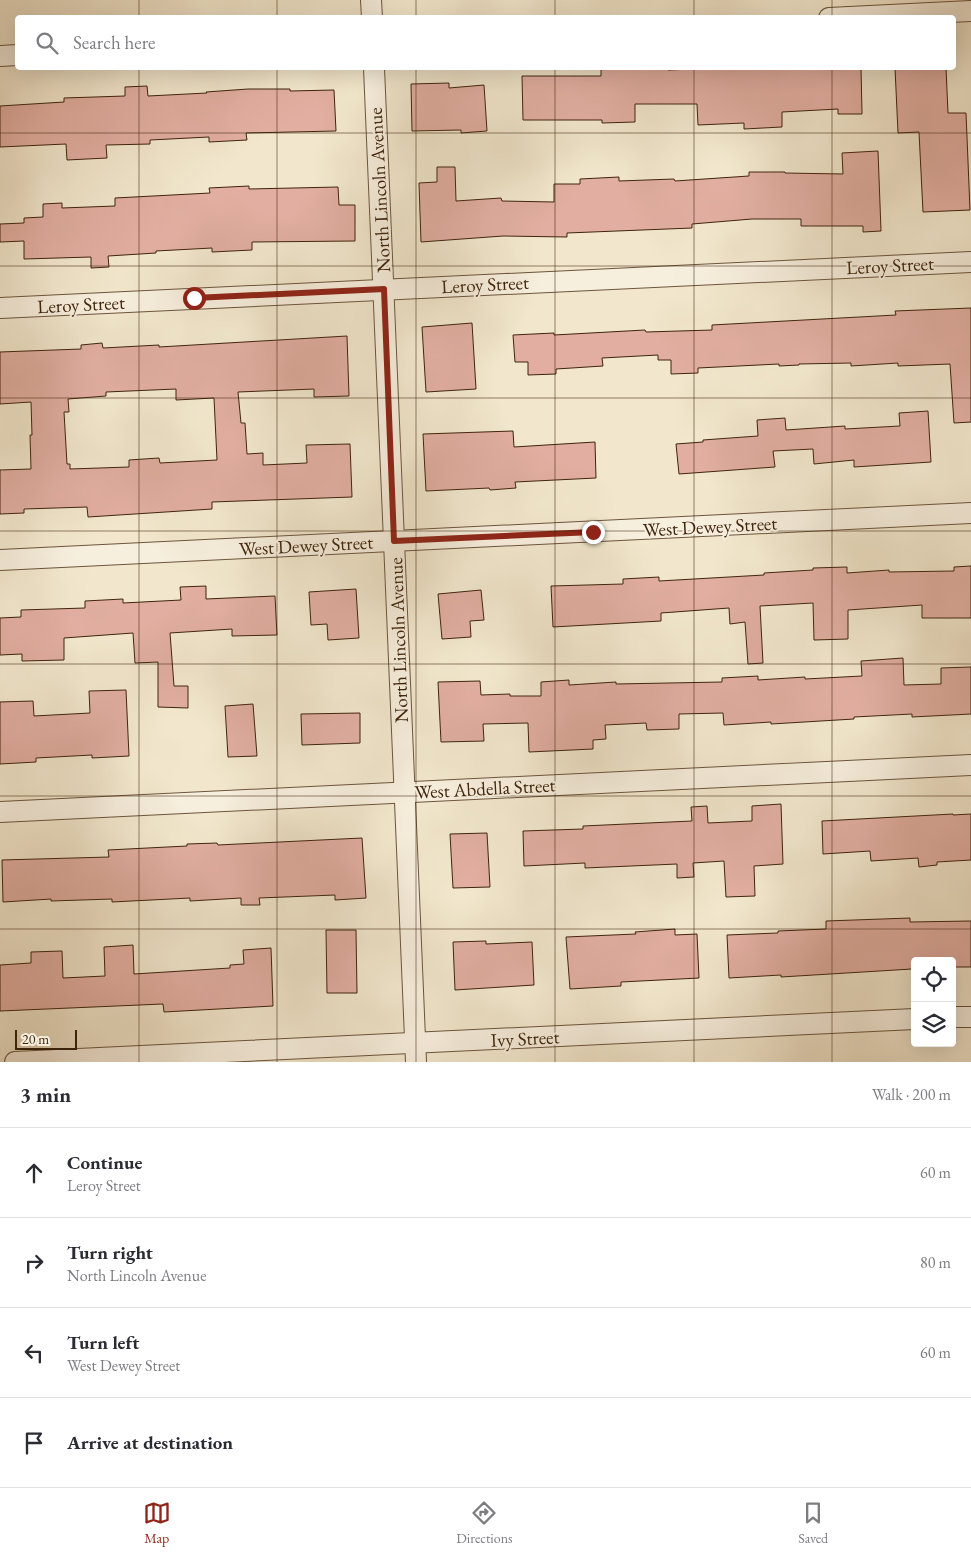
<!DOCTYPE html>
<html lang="en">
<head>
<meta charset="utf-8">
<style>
	:root { --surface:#fff; --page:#f7f7f7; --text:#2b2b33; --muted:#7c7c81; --line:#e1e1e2; --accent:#8f2418 }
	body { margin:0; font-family:"EB Garamond",serif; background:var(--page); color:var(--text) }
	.controls { position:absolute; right:15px; bottom:15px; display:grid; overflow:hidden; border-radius:5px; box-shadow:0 5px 20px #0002 }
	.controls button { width:45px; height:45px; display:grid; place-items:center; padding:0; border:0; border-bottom:1px solid var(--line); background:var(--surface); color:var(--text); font:25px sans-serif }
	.scale { position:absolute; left:15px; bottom:12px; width:62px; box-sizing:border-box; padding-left:5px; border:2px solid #3f240c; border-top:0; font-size:14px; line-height:18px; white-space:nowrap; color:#3f240c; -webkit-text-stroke:4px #f7efde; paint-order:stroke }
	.stop { position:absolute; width:15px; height:15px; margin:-11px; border:4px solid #8f2418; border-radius:50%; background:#fff }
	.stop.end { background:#8f2418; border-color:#fff; box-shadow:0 1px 5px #0008 }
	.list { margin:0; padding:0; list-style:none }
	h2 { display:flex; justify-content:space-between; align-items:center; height:65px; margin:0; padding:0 20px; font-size:21px }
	h2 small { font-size:16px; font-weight:400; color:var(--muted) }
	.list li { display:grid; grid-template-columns:32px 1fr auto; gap:15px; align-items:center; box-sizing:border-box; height:90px; padding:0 20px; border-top:1px solid var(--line) }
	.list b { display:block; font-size:19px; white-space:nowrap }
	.list p { margin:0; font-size:16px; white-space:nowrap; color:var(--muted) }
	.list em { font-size:16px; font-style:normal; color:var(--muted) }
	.icon { flex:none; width:28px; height:28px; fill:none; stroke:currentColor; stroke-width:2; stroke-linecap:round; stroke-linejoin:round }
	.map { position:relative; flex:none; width:971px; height:1062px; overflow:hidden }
	.search { position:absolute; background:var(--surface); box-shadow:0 5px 20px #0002; left:15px; right:15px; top:15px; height:55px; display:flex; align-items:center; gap:12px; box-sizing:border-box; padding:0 18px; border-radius:5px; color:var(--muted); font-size:19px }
	.sheet { height:425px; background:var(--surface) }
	nav { display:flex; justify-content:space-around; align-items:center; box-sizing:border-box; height:70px; border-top:1px solid var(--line); background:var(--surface); font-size:14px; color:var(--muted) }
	nav a { display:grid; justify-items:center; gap:2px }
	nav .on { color:var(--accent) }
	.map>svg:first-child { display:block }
	.building { fill:#e1aea1; stroke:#3f240c; fill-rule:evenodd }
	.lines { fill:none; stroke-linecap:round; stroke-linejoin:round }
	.minor-casing { stroke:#6c553c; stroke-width:22 }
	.minor { stroke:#f7efde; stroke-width:20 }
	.route { stroke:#8f2418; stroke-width:6 }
	.grid { fill:none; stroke:#3f240c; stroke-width:1; stroke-opacity:0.55 }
	.labels { text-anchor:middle; stroke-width:4; stroke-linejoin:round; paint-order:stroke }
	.street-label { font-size:19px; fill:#3f240c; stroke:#f7efde }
</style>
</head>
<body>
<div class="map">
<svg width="971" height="1062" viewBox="0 0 971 1062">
	<rect width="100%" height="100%" fill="#f2e7cd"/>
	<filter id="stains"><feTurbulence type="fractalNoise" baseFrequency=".004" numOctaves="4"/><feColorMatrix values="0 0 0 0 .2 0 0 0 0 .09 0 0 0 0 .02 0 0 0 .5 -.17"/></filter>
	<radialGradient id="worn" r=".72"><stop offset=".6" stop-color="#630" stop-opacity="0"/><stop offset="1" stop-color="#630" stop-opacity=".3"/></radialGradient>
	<g class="building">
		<path d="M668 68V70L723 68H861L862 114H838V109L782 112V127L744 129V123L698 125 697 104H635V122L602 123V120H523L522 76H601V69Z"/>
		<path d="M895 68H946L948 113H966L970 210 923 212 919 132 898 133Z"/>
		<path d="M449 83V88L484 85 487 131 461 133V130L412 131 411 84Z"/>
		<path d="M147 86 148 96 207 93 206 92 248 89H290V91L334 90 336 131 246 133 247 140 209 142V137L150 140V144L106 145 107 158 67 160 66 144 0 147V106L64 102V98L125 96V87Z"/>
		<path d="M878 151 881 231 863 232V226H801V219H752L692 224V228L567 233V237L503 236 421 242 419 183 437 182V167H455L456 201 501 198 502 201 554 202V184H580V179L619 177V181L674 179 675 181 749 176V172H785V173L843 174 842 153Z"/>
		<path d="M249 186V189L338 187 339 205H355V241L252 242V250L212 252V248L156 251V253L108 256 109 267 91 268V257L24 259V241L0 242V224L24 223V218L43 217V204L62 203V208L115 206V198L210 193 209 188Z"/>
		<path d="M971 308V422L954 423 950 364 898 366V363L851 366V363L799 364V365L779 366V364L698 368V373L671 374V360H658V355L602 358 603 366 556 369V374L528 375V362H515L513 335 554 333V335L645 330 646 332 712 330V325L896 315 895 311Z"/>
		<path d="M472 323 476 389 426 392 422 327Z"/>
		<path d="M347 336 349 396 314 397V389L238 392 241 423H245L247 454 263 453V465L307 463 306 445 350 444 352 497 212 502V509L88 517 87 507 24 509V513L0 514V470L31 469 30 435H32L31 402 0 404V352L81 349V345L102 343 103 348 159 345V347ZM176 389V400L214 398 217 460 160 463 159 458 129 460V467L70 469V464H67L64 412H69L68 399 106 396V392Z"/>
		<path d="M928 411 931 462 854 467V460L814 464 813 449 773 451 775 467 679 474 676 444 703 442V440L758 436 757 420 785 418 786 430 845 426V429L900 426 899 413Z"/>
		<path d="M513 431 514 447 595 442 596 478 515 482 516 488 490 490 489 488 426 491 423 434Z"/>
		<path d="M971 566V618H922V605L848 610V639L814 640 813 603 760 606 763 663 748 664 745 622 730 624 729 608 661 613V621L553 627 551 586 623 584V579L659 577V581L764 575V573L813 570V568L847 567V573L889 570V572L954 571V567Z"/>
		<path d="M206 586V599L275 596 277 635 232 636V629L170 633 174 686H188V708L158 707V662L135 663 133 633 64 638V660L22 661V654L0 655V618L21 617V610L85 608V601L123 599V603L181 600 180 587Z"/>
		<path d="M356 589 359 638 328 640 327 624 311 625 309 592Z"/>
		<path d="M481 590 484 620 470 621 471 637 442 639 438 594Z"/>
		<path d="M903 658 904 685 941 684V668L971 667V714L912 717V714L854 717V719L771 724V722L724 725 723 713 679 714V729L647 730 646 723 605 725 606 739 593 740V749L529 752 528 723 483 724 484 741 441 742 438 682 480 681 481 695 510 694V696H541V682L569 680V685L616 682V684L722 682V678L758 676V680L805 677V679L862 676 861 661Z"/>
		<path d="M126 690 129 756 92 758V755L36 758V762L0 764V702L33 701 34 716 90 713 89 691Z"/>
		<path d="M253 704 257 756 228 757 225 706Z"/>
		<path d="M360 713V743L302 745 301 714Z"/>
		<path d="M781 804 783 864 754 866 755 896 726 897 724 861 693 863 694 877 677 878V864L585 868V863L524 866 523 831 583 829V826L692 821 691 807 707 806 708 823 752 821V806Z"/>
		<path d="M953 814V815L971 814V860L937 862V865L919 867 918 858 871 861 870 851 823 854 822 821Z"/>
		<path d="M487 833 490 887 453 888 450 834Z"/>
		<path d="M362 838 366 898 335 900V895L259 898 260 905H241V898L190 901V898L112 902V899L51 901V899L3 902 2 860 109 857 108 850 187 846V844L217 843 218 845Z"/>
		<path d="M910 918V922L971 921V967H952V961H912V969L781 977V975L729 978 727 935 778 933V931L826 929V921Z"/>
		<path d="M675 929V935L697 934 699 978 621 982V986L570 989 566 937 636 934 635 932Z"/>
		<path d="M326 930H356L357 993H327Z"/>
		<path d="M486 941V944L532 942 534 985 455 990 453 942Z"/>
		<path d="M133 945 134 974 230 968V965L244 964 243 950 271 948 273 1006 164 1012 163 1004 0 1011V965L31 963V952L62 951 63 978 105 976 104 947Z"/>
	</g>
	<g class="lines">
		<g class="minor-casing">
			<g id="minor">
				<path d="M371 0 372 18"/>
				<path d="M829 18 971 11"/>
				<path d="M0 56 18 55"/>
				<path d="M374 68 416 1062"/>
				<path d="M0 308 971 262"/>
				<path d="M0 560 971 513"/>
				<path d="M0 812 971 765"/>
				<path d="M952 1017H971"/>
				<path d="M15 1062 915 1019"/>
			</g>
		</g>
		<use href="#minor" class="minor"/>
	</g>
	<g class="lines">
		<path class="route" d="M194 298 384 289 394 541 593 532"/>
	</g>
	<path class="grid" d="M139 0V18M277 0V18M416 0V18M555 0V18M694 0V18M832 0V18M139 68V1062M277 68V1062M416 68V1062M555 68V1062M694 68V1062M832 68V1062M0 133H971M0 266H971M0 398H971M0 531H971M0 664H971M0 796H971M0 929H971"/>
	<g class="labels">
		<g class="street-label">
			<text transform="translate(379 190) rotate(-93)" y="7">North Lincoln Avenue</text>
			<text transform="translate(890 265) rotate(-3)" y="7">Leroy Street</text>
			<text transform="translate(485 284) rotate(-3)" y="7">Leroy Street</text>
			<text transform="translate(81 304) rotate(-3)" y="7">Leroy Street</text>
			<text transform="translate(710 526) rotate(-3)" y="7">West Dewey Street</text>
			<text transform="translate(306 545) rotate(-3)" y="7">West Dewey Street</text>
			<text transform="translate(398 640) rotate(-92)" y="7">North Lincoln Avenue</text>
			<text transform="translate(485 788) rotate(-3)" y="7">West Abdella Street</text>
			<text transform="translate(525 1038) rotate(-3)" y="7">Ivy Street</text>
		</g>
	</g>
	<rect width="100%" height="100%" filter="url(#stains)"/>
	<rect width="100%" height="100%" fill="url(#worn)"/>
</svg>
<div class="controls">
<button><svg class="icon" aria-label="locate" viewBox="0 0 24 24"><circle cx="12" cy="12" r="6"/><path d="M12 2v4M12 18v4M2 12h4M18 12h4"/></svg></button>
<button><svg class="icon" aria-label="layers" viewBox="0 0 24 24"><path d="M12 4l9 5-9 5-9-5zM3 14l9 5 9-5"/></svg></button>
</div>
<div class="scale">20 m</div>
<div class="stop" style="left:194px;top:298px"></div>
<div class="stop end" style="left:593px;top:532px"></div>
<div class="search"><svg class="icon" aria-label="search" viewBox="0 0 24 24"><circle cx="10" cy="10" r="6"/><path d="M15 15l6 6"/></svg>Search here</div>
</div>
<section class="sheet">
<h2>3 min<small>Walk · 200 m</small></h2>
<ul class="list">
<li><svg class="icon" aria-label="ahead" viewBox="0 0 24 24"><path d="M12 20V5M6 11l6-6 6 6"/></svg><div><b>Continue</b><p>Leroy Street</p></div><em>60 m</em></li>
<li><svg class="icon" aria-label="right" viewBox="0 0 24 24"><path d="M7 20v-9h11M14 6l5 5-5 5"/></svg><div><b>Turn right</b><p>North Lincoln Avenue</p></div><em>80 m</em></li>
<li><svg class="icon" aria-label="left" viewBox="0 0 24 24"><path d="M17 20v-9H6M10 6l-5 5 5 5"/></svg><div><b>Turn left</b><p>West Dewey Street</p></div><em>60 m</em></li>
<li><svg class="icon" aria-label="arrive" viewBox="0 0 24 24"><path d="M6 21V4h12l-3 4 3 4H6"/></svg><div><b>Arrive at destination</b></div></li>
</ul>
</section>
<nav>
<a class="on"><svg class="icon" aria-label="map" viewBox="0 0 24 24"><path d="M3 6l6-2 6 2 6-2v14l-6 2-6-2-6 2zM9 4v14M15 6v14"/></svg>Map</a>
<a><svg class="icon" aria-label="directions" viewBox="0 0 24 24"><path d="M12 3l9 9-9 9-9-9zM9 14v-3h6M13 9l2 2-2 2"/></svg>Directions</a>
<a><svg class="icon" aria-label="saved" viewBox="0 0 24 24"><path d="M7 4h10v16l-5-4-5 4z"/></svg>Saved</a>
</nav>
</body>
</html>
